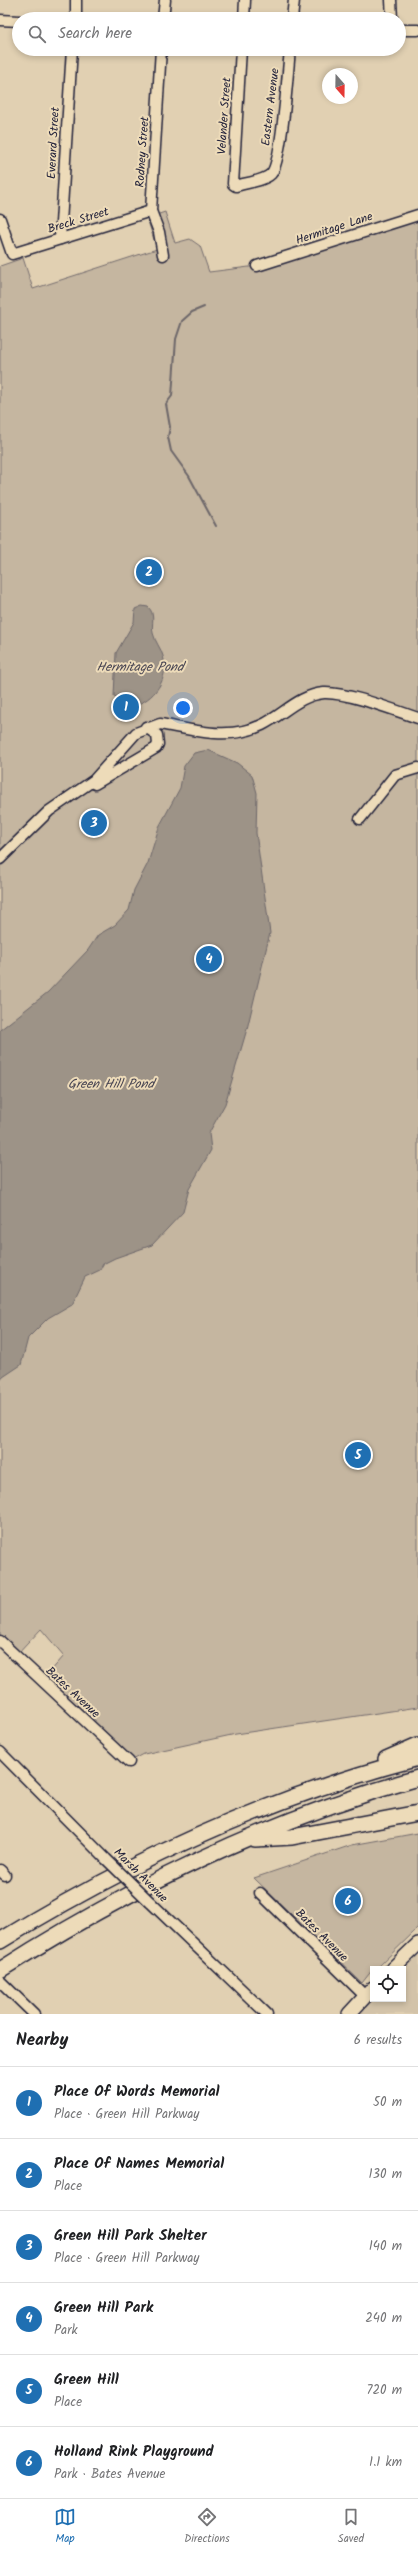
<!DOCTYPE html>
<html lang="en">
<head>
<meta charset="utf-8">
<style>
	:root { --surface:#fff; --page:#f6f6f6; --text:#202124; --muted:#757577; --line:#e0e0e0; --accent:#1f6fb2 }
	body { margin:0; font-family:Kalam,sans-serif; background:var(--page); color:var(--text) }
	.controls { position:absolute; right:12px; bottom:12px; display:grid; overflow:hidden; border-radius:0px; box-shadow:0 2px 6px #0003 }
	.controls button { width:36px; height:36px; display:grid; place-items:center; padding:0; border:0; border-bottom:1px solid var(--line); background:var(--surface); color:var(--text); font:20px sans-serif }
	.compass { position:absolute; left:322px; top:68px; width:36px; height:36px; border-radius:50%; background:var(--surface); box-shadow:0 2px 6px #0003; rotate:160deg }
	.you { position:absolute; left:183px; top:708px; width:14px; height:14px; margin:-10px; border:3px solid #fff; border-radius:50%; background:#1a73e8; box-shadow:0 0 0 6px #1a73e833 }
	.badge { display:grid; place-items:center; width:26px; height:26px; border-radius:50%; background:var(--accent); color:#fff; font-size:13px; font-weight:700 }
	.pin { position:absolute; translate:-50% -50%; border:2px solid #fff; box-shadow:0 1px 4px #0006 }
	.list { margin:0; padding:0; list-style:none }
	h2 { display:flex; justify-content:space-between; align-items:center; height:52px; margin:0; padding:0 16px; font-size:17px }
	h2 small { font-size:13px; font-weight:400; color:var(--muted) }
	.list li { display:grid; grid-template-columns:26px 1fr auto; gap:12px; align-items:center; box-sizing:border-box; height:72px; padding:0 16px; border-top:1px solid var(--line) }
	.list b { display:block; font-size:15px; white-space:nowrap }
	.list p { margin:0; font-size:13px; white-space:nowrap; color:var(--muted) }
	.list em { font-size:13px; font-style:normal; color:var(--muted) }
	.icon { flex:none; width:22px; height:22px; fill:none; stroke:currentColor; stroke-width:2; stroke-linecap:round; stroke-linejoin:round }
	.map { position:relative; flex:none; width:418px; height:2014px; overflow:hidden }
	.search { position:absolute; background:var(--surface); box-shadow:0 2px 6px #0003; left:12px; right:12px; top:12px; height:44px; display:flex; align-items:center; gap:10px; box-sizing:border-box; padding:0 14px; border-radius:22px; color:var(--muted); font-size:15px }
	.sheet { height:484px; background:var(--surface) }
	nav { display:flex; justify-content:space-around; align-items:center; box-sizing:border-box; height:56px; border-top:1px solid var(--line); background:var(--surface); font-size:11px; color:var(--muted) }
	nav a { display:grid; justify-items:center; gap:2px }
	nav .on { color:var(--accent) }
	.map>svg:first-child { display:block }
	.built { fill:#d3c3a9 }
	.green { fill:#c5b6a0; stroke:#746c6e }
	.water { fill:#9d9387; stroke:#6c6669 }
	.lines { fill:none; stroke-linecap:round; stroke-linejoin:round }
	.stream { stroke:#6c6669; stroke-width:2 }
	.minor-casing { stroke:#22223b; stroke-width:13 }
	.major-casing { stroke:#22223b; stroke-width:16 }
	.highway-casing { stroke:#22223b; stroke-width:18 }
	.minor { stroke:#eddbb9; stroke-width:10 }
	.major { stroke:#eddbb9; stroke-width:13 }
	.highway { stroke:#eddbb9; stroke-width:15 }
	.minor-bridge-casing { stroke:#22223b; stroke-width:13; stroke-linecap:butt }
	.minor-bridge { stroke:#eddbb9; stroke-width:10 }
	.labels { text-anchor:middle; stroke-width:4; stroke-linejoin:round; paint-order:stroke }
	.street-label { font-size:12px; fill:#22223b; stroke:#eddbb9 }
	.water-label { font-size:13px; font-style:italic; fill:#474452; stroke:#eddbb9 }
</style>
</head>
<body>
<div class="map">
<svg width="418" height="2014" viewBox="0 0 418 2014">
	<rect width="100%" height="100%" fill="#e1d0b2"/>
	<filter id="ink" filterUnits="userSpaceOnUse"><feTurbulence type="fractalNoise" baseFrequency=".025" numOctaves="2"/><feDisplacementMap in="SourceGraphic" scale="8" xChannelSelector="R" yChannelSelector="G"/><feConvolveMatrix kernelMatrix="1 2 1 2 8 2 1 2 1" color-interpolation-filters="sRGB"/></filter>
	<g filter="url(#ink)">
		<path class="built" d="M418 1955V2014H359L373 1999H403V1969Z"/>
		<g class="green">
			<path d="M165 212 175 243 190 239 200 246 209 272 257 266 418 215V1707L236 1734 144 1754 129 1762 42 1681 64 1656 41 1629 16 1656 0 1641V266L23 258 33 289 141 254 157 249 147 218Z"/>
			<path d="M418 1833V1928L376 1969H373L362 1983 254 1878 352 1845Z"/>
		</g>
		<g class="water">
			<path d="M142 606 148 607C156 614 151 624 153 633 155 642 161 648 163 656 170 679 154 700 133 706L114 696 116 653 134 622 135 609Z"/>
			<path d="M208 750 237 763 252 775 257 793 256 833 270 933 247 1029 225 1104 209 1133 211 1150 189 1189 183 1212 152 1245 115 1258 103 1264 100 1270 85 1277 72 1304 48 1318 28 1338 21 1365 3 1377 0 1381V1030L48 992 88 950 98 935 115 925 129 910 134 890 148 863 159 827 180 788 184 766 194 753Z"/>
		</g>
		<g class="lines">
			<path class="stream" d="M204 307 192 312 182 321 176 339 172 396 166 404 170 427 168 437 171 451 189 476 216 526"/>
			<g class="minor-casing">
				<g id="minor">
					<path d="M391 0 392 19"/>
					<path d="M76 19V0"/>
					<path d="M163 19 165 0"/>
					<path d="M244 19 245 0"/>
					<path d="M292 19 294 0"/>
					<path d="M0 20 19 21"/>
					<path d="M399 30H418"/>
					<path d="M161 49 151 211 159 232 163 255"/>
					<path d="M241 49 233 184 236 186C245 183 264 181 271 174 282 163 288 69 290 49"/>
					<path d="M0 219 12 254 151 211"/>
					<path d="M60 239 72 49"/>
					<path d="M257 266 418 215"/>
					<path d="M95 784 156 748 158 744 157 735 146 727"/>
					<path d="M360 819 395 775 418 768"/>
					<path d="M0 859 49 811 94 780 136 733 160 724C194 730 228 741 262 725 283 715 299 695 324 693 347 692 394 710 418 718"/>
					<path d="M0 1641 129 1762"/>
					<path d="M0 1752 106 1859"/>
					<path d="M0 1870 5 1875"/>
					<path d="M260 1893 365 1996"/>
					<path d="M150 1902 267 2014"/>
					<path d="M0 1981 34 2014"/>
				</g>
			</g>
			<g class="major-casing">
				<g id="major">
					<path d="M392 1969 418 1944"/>
					<path d="M349 2014 373 1988"/>
				</g>
			</g>
			<g class="highway-casing">
				<g id="highway">
					<path d="M386 1759 418 1745"/>
					<path d="M255 1839 292 1837 418 1813"/>
					<path d="M0 1941C130 1861 269 1797 418 1758"/>
					<path d="M0 1970C129 1888 270 1819 418 1778"/>
				</g>
			</g>
			<use href="#minor" class="minor"/>
			<use href="#major" class="major"/>
			<use href="#highway" class="highway"/>
			<g class="minor-bridge-casing">
				<path id="minor-bridge" d="M106 1859 150 1902"/>
			</g>
			<use href="#minor-bridge" class="minor-bridge"/>
		</g>
	</g>
	<g class="labels">
		<g class="street-label">
			<text transform="translate(270 107) rotate(-83)" y="4">Eastern Avenue</text>
			<text transform="translate(224 116) rotate(-86)" y="4">Velander Street</text>
			<text transform="translate(53 143) rotate(-87)" y="4">Everard Street</text>
			<text transform="translate(142 152) rotate(-86)" y="4">Rodney Street</text>
			<text transform="translate(78 220) rotate(-17)" y="4">Breck Street</text>
			<text transform="translate(334 228) rotate(-18)" y="4">Hermitage Lane</text>
			<text transform="translate(73 1692) rotate(43)" y="4">Bates Avenue</text>
			<text transform="translate(141 1875) rotate(45)" y="4">Marsh Avenue</text>
			<text transform="translate(322 1935) rotate(45)" y="4">Bates Avenue</text>
		</g>
		<g class="water-label">
			<text x="140" y="671">Hermitage Pond</text>
			<text x="111" y="1088">Green Hill Pond</text>
		</g>
	</g>
</svg>
<div class="controls">
<button><svg class="icon" aria-label="locate" viewBox="0 0 24 24"><circle cx="12" cy="12" r="6"/><path d="M12 2v4M12 18v4M2 12h4M18 12h4"/></svg></button>
</div>
<svg class="compass" viewBox="-18 -18 36 36"><path d="M0-13l5 13h-10z" fill="#e53935"/><path d="M0 13l5-13h-10z" fill="#757577"/></svg>
<div class="you"></div>
<div class="pin badge" style="left:126px;top:707px">1</div>
<div class="pin badge" style="left:149px;top:572px">2</div>
<div class="pin badge" style="left:94px;top:823px">3</div>
<div class="pin badge" style="left:209px;top:959px">4</div>
<div class="pin badge" style="left:358px;top:1455px">5</div>
<div class="pin badge" style="left:348px;top:1901px">6</div>
<div class="search"><svg class="icon" aria-label="search" viewBox="0 0 24 24"><circle cx="10" cy="10" r="6"/><path d="M15 15l6 6"/></svg>Search here</div>
</div>
<section class="sheet">
<h2>Nearby<small>6 results</small></h2>
<ul class="list">
<li><span class="badge">1</span><div><b>Place Of Words Memorial</b><p>Place · Green Hill Parkway</p></div><em>50 m</em></li>
<li><span class="badge">2</span><div><b>Place Of Names Memorial</b><p>Place</p></div><em>130 m</em></li>
<li><span class="badge">3</span><div><b>Green Hill Park Shelter</b><p>Place · Green Hill Parkway</p></div><em>140 m</em></li>
<li><span class="badge">4</span><div><b>Green Hill Park</b><p>Park</p></div><em>240 m</em></li>
<li><span class="badge">5</span><div><b>Green Hill</b><p>Place</p></div><em>720 m</em></li>
<li><span class="badge">6</span><div><b>Holland Rink Playground</b><p>Park · Bates Avenue</p></div><em>1.1 km</em></li>
</ul>
</section>
<nav>
<a class="on"><svg class="icon" aria-label="map" viewBox="0 0 24 24"><path d="M3 6l6-2 6 2 6-2v14l-6 2-6-2-6 2zM9 4v14M15 6v14"/></svg>Map</a>
<a><svg class="icon" aria-label="directions" viewBox="0 0 24 24"><path d="M12 3l9 9-9 9-9-9zM9 14v-3h6M13 9l2 2-2 2"/></svg>Directions</a>
<a><svg class="icon" aria-label="saved" viewBox="0 0 24 24"><path d="M7 4h10v16l-5-4-5 4z"/></svg>Saved</a>
</nav>
</body>
</html>
